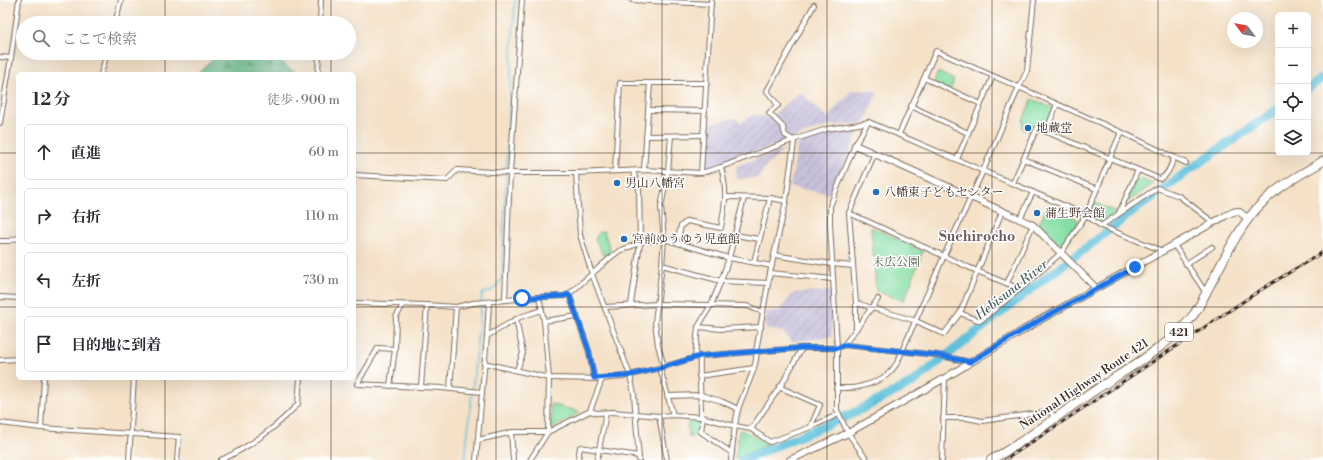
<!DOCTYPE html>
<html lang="ja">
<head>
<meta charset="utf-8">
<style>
	:root { --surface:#fff; --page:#f7f7f7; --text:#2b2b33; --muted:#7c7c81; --line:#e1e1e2 }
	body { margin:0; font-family:"Libre Bodoni","Noto Serif JP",serif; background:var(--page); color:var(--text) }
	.controls { position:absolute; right:12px; top:12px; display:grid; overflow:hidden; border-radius:6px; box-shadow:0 4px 16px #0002 }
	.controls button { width:36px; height:36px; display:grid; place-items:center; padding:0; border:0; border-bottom:1px solid var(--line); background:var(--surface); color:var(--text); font:20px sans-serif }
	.compass { position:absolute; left:1227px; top:12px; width:36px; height:36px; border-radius:50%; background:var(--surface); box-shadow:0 4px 16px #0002; rotate:302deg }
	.stop { position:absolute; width:12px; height:12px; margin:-9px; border:3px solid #1a73e8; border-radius:50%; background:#fff }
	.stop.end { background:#1a73e8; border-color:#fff; box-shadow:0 1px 4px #0008 }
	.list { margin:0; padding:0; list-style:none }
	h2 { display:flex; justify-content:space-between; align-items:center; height:52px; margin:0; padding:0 16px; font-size:17px }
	h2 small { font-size:13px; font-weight:400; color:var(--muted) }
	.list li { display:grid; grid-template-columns:26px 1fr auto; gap:12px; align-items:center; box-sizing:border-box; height:56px; margin:0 8px 8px; padding:0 8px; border:1px solid var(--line); border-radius:6px }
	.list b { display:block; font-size:15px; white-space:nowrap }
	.list em { font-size:13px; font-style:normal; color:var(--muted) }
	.icon { flex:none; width:22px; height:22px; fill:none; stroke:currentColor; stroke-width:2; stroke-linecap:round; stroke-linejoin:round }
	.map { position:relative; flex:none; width:1323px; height:460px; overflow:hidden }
	.search { position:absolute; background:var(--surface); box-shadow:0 4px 16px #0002; left:16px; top:16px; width:340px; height:44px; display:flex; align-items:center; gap:10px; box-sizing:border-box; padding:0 14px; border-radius:22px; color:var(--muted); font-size:15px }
	.panel { position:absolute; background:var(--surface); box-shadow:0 4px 16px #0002; left:16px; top:72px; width:340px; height:308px; border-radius:6px }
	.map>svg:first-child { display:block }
	.industrial { fill:url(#industrial-furrows) }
	.forest { fill:url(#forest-firs); stroke:#527454 }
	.park { fill:#83dea4; stroke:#5f8461 }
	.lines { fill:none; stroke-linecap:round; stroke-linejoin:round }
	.stream { stroke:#5dc1db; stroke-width:1.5 }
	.river { stroke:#5dc1db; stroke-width:9 }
	.street-casing { stroke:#7c6a59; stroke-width:6 }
	.secondary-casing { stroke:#7c6a59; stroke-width:8 }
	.highway-casing { stroke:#7c6a59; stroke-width:10 }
	.street { stroke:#fff; stroke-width:4 }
	.secondary { stroke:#fff; stroke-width:6 }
	.highway { stroke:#fff; stroke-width:8 }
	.rail-casing { stroke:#3b2a1e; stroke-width:3 }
	.rail { stroke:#fff; stroke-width:1.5; stroke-dasharray:4.5; stroke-linecap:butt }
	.route { stroke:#1a73e8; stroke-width:5 }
	.grid { fill:none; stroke:#3b2a1e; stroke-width:1; stroke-opacity:0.55 }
	.poi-dot { fill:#1f6fb2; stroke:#fff; stroke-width:1.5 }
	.labels { text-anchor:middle; stroke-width:3; stroke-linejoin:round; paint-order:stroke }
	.shield { fill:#fff; stroke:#766a62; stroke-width:1 }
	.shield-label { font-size:11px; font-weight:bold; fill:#3b2a1e }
	.poi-label { font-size:12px; fill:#3b2a1e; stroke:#fff; text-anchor:start }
	.park-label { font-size:12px; fill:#516046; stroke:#fff }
	.street-label { font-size:12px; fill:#3b2a1e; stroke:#fff }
	.water-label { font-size:13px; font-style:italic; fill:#475f60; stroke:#fff }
	.quarter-label { font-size:14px; font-weight:bold; fill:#71585f; stroke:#fff }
</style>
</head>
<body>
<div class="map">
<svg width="1323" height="460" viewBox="0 0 1323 460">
	<defs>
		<pattern id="industrial-furrows" width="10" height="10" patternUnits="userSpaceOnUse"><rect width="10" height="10" fill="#c6c0d9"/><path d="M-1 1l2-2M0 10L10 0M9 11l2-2" fill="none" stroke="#aba5ba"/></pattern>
		<pattern id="forest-firs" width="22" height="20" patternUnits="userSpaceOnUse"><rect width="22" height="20" fill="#6abd8a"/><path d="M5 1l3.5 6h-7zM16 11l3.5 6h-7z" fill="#589a70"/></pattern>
	</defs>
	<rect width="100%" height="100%" fill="#fff"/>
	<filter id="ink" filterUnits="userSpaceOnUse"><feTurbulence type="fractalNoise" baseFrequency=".025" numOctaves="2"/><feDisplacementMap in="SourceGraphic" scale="8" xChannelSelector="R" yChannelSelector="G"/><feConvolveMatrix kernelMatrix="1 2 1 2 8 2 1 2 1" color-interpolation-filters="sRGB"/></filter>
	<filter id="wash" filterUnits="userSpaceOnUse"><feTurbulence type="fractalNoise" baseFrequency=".012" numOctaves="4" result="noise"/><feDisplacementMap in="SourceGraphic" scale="16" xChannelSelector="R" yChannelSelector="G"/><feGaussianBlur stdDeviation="0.9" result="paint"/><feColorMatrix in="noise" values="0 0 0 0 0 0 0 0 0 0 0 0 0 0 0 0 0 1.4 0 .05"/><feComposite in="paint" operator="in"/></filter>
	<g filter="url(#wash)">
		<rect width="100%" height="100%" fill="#f4e1c7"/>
		<g class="industrial">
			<path d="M852 90 878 91 865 123 829 126 812 131 785 142 704 169 709 124 735 118 741 123 753 114 770 118 800 92 827 118Z"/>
			<path d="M857 129 859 132 830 194 790 187 798 144 803 140 825 131Z"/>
			<path d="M787 148 767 165 758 178 737 179 736 166Z"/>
			<path d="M831 291 832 336 792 342 783 332 765 329 767 312 780 311 793 293Z"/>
		</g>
		<path class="forest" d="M220 53H271L290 69 300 74H197Z"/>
		<g class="park">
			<path d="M938 72 954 80 950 91 933 83Z"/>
			<path d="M1032 99 1053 108 1045 129 1033 128 1031 132 1022 128 1023 120Z"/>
			<path d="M1140 179 1153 184 1126 203 1135 181Z"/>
			<path d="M1093 202 1116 212 1104 221 1098 222 1088 215Z"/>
			<path d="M1047 207 1077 219 1078 222 1065 245H1059L1038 225Z"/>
			<path d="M871 227 923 251 904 301 876 291Z"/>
			<path d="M604 231 611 253 604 256 595 239 599 232Z"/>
			<path d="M551 404 580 412 554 428H551Z"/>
			<path d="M687 419H699L701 421 699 433 689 438Z"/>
			<path d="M742 430 768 444 735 460 739 431Z"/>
		</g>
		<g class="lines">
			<path class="stream" d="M465 460 482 294 493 290 502 279 508 126 515 0"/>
			<g class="river">
				<path d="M1308 88 1323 78"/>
				<path d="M743 460 852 414 912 383 1031 289 1094 242 1111 228 1189 170 1278 109"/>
			</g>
		</g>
	</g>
	<g filter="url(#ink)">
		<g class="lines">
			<g class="street-casing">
				<g id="street">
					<path d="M632 0 711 4"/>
					<path d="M115 23 121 0"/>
					<path d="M320 23 321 0"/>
					<path d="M0 57 11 58"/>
					<path d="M101 74 107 53"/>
					<path d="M318 74 319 53"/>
					<path d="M924 78 981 104"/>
					<path d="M911 106 968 133"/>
					<path d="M648 110 705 111"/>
					<path d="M0 123 11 58 19 0"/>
					<path d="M1046 132 1057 104"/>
					<path d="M899 134 936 51 1121 132 1186 163"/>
					<path d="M646 136 704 135"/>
					<path d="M793 140 785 135 783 127 769 113 778 105 767 91 814 5"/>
					<path d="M957 159 993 76"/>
					<path d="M1023 159 1097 189"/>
					<path d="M644 170 650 83"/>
					<path d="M615 171 620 83H707"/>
					<path d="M576 173 580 235 592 274 630 375 634 394 639 460"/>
					<path d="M701 173 711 0"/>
					<path d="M354 175 447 180 457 170 510 173H576L644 170 701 173 721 167 793 140 827 129 859 124 869 122 1086 215 1101 226 1163 251"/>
					<path d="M1013 183 1037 128 1160 179C1168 176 1171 165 1174 158"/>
					<path d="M726 197 770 198 786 201"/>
					<path d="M849 213 977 271 1020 289"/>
					<path d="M1119 213 1138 170"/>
					<path d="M1020 219 1033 192"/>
					<path d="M1101 226 1157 188 1179 196 1213 222"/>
					<path d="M735 235 759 239"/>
					<path d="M0 241H9L18 238"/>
					<path d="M677 242 681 226 687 221 721 228C725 203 728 192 721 167"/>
					<path d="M1174 245 1206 293"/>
					<path d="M774 255 832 264 853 266"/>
					<path d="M754 262 770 198"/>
					<path d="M1186 264 1212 247"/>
					<path d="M662 265 721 281 768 283"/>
					<path d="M770 273 833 279"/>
					<path d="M1007 283 1033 225"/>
					<path d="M569 294 589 351 594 378"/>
					<path d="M0 297 18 298"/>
					<path d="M505 300 510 173 522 0"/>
					<path d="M354 303 427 305 456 307 473 303 539 297 564 296 569 294 610 258 619 251 645 241 664 239 729 258 772 266"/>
					<path d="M856 303 916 321 944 334 960 313 1002 212"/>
					<path d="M631 304 640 243 639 189 633 171"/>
					<path d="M605 307 657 304 711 305 747 306 763 312"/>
					<path d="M960 313 980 321 1020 289 1061 253 1086 215 1121 132"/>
					<path d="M516 319 523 353 517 370"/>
					<path d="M544 321 577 316"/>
					<path d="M698 327 722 329 761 327"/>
					<path d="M856 329 878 299"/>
					<path d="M487 336 520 317 542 310"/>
					<path d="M844 345 856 329V303L849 213 874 155"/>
					<path d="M395 349 378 348 357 384 441 388 482 392"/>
					<path d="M700 356C699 376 701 396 701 417"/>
					<path d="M695 357 698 327 711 305 721 281 729 258 744 198"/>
					<path d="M0 360 18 359"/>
					<path d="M484 363 549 378 602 379 626 376 660 368 700 356 802 348H837L844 345 937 355 970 362"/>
					<path d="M664 367 658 345 655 322 662 265 664 239 661 207 668 171 671 136"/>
					<path d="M660 368 673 415"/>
					<path d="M699 376 754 368"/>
					<path d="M390 386 395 349 396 317 403 305"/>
					<path d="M421 387 427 305"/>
					<path d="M779 387 820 405 811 426"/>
					<path d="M836 388C844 388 854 389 862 386 882 381 896 372 902 351L944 256 983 171 1019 87 1027 71 1034 0"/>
					<path d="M450 389 456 307"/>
					<path d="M667 396 701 395 721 401 738 409"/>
					<path d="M590 411 602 379"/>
					<path d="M659 416 667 460"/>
					<path d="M703 417 701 432 732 453"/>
					<path d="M943 418H967L982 421 1046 412H1051L1055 419"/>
					<path d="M0 423 41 428 179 437 177 460"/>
					<path d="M41 428 44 378"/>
					<path d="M751 429 782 384 802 348"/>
					<path d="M511 432 513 460"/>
					<path d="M478 440 513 432H548L549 378 544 321 539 297"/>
					<path d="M129 460 134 378"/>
					<path d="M221 460C251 446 276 428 298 404L300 378"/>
					<path d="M476 460 487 336 489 302"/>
					<path d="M530 460 548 432 590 411 597 413 613 412 659 416 673 415 701 417 735 426 751 429 770 442 811 427 839 414"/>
					<path d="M578 460 580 447 639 456"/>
					<path d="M597 460 606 413"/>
					<path d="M731 460C733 443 734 426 738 410 742 394 759 366 756 351L770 273 786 201 794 142 793 140"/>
					<path d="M867 460 848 433 837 410V348L830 224V206L840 181 855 145 868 122"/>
					<path d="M942 460 945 378"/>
				</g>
			</g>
			<g class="secondary-casing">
				<g id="secondary">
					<path d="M855 145 1033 225 1096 288"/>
					<path d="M790 460 848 433 945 378 1040 320 1225 216 1233 212 1238 211 1249 219"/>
				</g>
			</g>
			<g class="highway-casing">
				<path id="highway" d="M991 460C1027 440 1060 414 1094 391 1124 371 1169 346 1191 318 1198 310 1203 299 1208 289 1223 262 1238 227 1261 204 1278 186 1302 174 1323 161"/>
			</g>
			<use href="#street" class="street"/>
			<use href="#secondary" class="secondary"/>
			<use href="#highway" class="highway"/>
			<g class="rail-casing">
				<path id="rail" d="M1005 460 1259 291 1323 252"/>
			</g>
			<use href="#rail" class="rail"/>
		</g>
	</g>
	<g class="lines" filter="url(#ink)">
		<path class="route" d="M522 298 564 296 569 294 589 351 594 378 626 376 660 368 700 356 802 348H837L844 345 937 355 970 362 1040 320 1135 267"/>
	</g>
	<path class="grid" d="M165 0V23M331 0V23M496 0V460M662 0V460M827 0V460M992 0V460M1158 0V460M165 53V74M331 53V74M0 153H18M354 153H1323M0 307H18M354 307H1323M165 378V460M331 378V460"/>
	<g class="poi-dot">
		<circle cx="1028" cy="128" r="4"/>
		<circle cx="617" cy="183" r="4"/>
		<circle cx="876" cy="192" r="4"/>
		<circle cx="1037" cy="213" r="4"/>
		<circle cx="624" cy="239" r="4"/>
	</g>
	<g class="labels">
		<rect class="shield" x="1165" y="323" width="28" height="18" rx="3"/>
		<g class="shield-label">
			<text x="1179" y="336">421</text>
		</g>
		<g class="poi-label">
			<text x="1036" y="132">地蔵堂</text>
			<text x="625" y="187">男山八幡宮</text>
			<text x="884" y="196">八幡東子どもセンター</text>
			<text x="1045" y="217">蒲生野会館</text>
			<text x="632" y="243">宮前ゆうゆう児童館</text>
		</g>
		<g class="park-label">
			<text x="896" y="266">末広公園</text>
		</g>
		<g class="street-label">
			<text transform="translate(1084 384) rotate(-34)" y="4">National Highway Route 421</text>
		</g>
		<g class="water-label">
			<text transform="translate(1011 289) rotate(-38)" y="5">Hebisuna River</text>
		</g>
		<g class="quarter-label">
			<text x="977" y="241">Suehirocho</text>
		</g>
	</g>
</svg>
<div class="controls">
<button>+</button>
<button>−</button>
<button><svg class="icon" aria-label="locate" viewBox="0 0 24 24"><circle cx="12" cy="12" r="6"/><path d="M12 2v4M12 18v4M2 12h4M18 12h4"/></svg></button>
<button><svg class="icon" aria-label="layers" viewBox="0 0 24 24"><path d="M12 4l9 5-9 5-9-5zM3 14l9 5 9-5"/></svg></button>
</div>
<svg class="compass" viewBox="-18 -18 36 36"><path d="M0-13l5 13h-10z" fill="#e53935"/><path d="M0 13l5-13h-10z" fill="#7c7c81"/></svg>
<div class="stop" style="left:522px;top:298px"></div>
<div class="stop end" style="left:1135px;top:267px"></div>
<div class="search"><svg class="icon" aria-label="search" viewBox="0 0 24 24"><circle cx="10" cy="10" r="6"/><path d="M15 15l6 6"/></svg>ここで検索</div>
<section class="panel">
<h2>12 分<small>徒歩 · 900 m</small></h2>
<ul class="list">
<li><svg class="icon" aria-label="ahead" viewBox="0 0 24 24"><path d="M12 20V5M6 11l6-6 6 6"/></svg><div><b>直進</b></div><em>60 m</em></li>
<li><svg class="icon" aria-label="right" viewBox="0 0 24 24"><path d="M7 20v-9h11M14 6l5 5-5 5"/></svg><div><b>右折</b></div><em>110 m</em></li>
<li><svg class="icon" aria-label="left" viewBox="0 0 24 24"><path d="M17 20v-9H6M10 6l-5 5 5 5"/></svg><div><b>左折</b></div><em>730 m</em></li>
<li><svg class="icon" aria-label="arrive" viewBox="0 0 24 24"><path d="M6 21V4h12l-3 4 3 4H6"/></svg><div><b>目的地に到着</b></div></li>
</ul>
</section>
</div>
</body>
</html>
